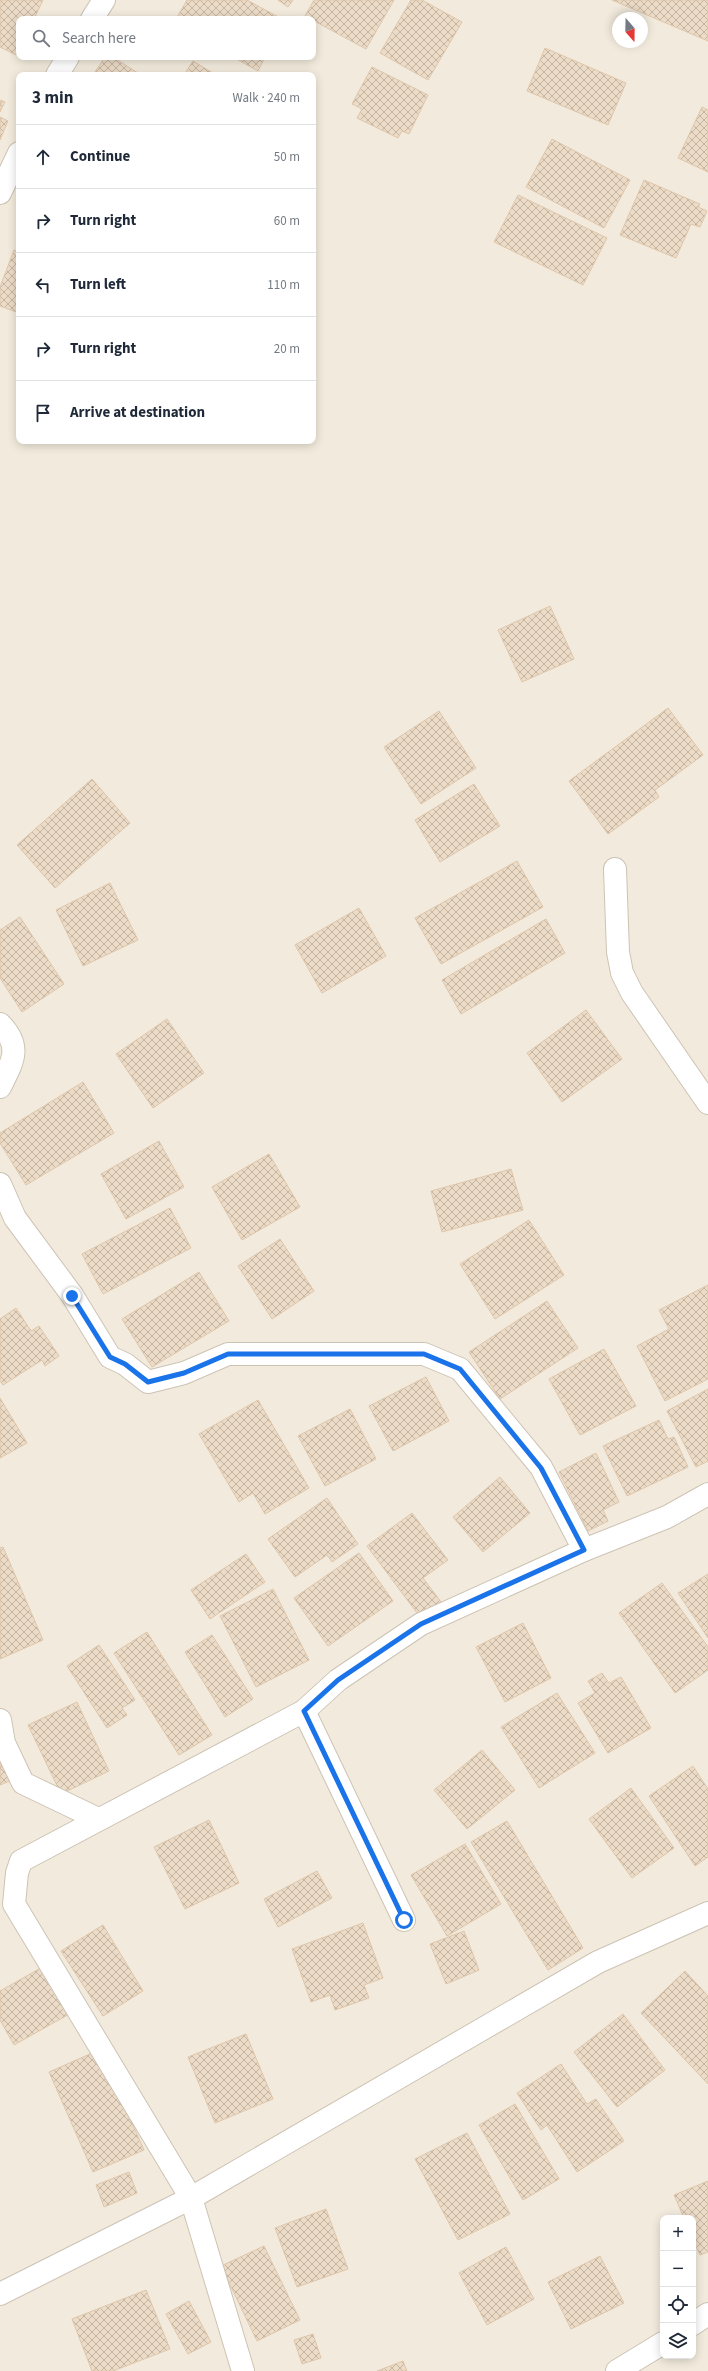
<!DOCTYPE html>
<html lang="en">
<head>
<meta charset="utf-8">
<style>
	:root { --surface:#fff; --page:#f2f2f3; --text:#1f2937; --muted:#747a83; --line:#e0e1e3 }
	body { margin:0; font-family:"Source Sans 3",sans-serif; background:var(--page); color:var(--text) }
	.controls { position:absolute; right:12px; bottom:12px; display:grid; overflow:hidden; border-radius:8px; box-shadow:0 2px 10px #0003 }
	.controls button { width:36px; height:36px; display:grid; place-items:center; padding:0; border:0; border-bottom:1px solid var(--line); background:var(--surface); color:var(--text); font:20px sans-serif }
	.compass { position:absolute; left:612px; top:12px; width:36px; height:36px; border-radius:50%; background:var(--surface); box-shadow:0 2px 10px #0003; rotate:160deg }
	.stop { position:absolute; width:12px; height:12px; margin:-9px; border:3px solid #1a73e8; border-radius:50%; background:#fff }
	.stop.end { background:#1a73e8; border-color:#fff; box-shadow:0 1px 4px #0008 }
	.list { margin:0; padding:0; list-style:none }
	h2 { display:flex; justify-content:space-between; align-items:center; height:52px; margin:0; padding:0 16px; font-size:17px }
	h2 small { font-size:13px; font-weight:400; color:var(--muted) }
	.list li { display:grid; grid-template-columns:26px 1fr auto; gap:12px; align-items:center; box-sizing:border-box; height:64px; padding:0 16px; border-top:1px solid var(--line) }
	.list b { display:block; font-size:15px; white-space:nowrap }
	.list em { font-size:13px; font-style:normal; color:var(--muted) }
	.icon { flex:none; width:22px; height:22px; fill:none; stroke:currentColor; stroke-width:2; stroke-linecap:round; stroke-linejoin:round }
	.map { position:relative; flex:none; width:708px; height:2371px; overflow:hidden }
	.search { position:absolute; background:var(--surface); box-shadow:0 2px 10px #0003; left:16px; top:16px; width:300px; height:44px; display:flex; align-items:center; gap:10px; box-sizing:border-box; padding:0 14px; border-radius:8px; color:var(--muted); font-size:15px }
	.panel { position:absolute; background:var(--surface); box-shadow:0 2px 10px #0003; left:16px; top:72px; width:300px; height:372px; border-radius:8px }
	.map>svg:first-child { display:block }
	.residential { fill:#f2ebdd; fill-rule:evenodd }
	.building { fill:url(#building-cross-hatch); stroke:#dfc6aa }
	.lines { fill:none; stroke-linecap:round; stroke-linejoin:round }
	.minor-casing { stroke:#cdc3b4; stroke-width:24 }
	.minor { stroke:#fff; stroke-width:22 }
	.route { stroke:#1a73e8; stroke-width:5 }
</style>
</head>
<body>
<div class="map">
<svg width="708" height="2371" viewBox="0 0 708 2371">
	<defs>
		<pattern id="building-cross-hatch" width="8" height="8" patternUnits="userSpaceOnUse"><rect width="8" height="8" fill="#ecdbc6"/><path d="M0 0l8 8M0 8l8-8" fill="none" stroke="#c4b5a3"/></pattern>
	</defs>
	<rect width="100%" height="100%" fill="#fbf8ee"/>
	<path class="residential" d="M0 0H708V2371H0ZM618 18H642V42H618ZM19 19H313V57H19ZM19 75H313V441H19ZM663 2218H693V2356H663Z"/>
	<g class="building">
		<path d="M0 0H43L34 19H19V49L16 55 0 47Z"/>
		<path d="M187 0H247L282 19H176Z"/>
		<path d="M278 0H293L288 7Z"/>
		<path d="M314 0H394L366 49 305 16Z"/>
		<path d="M411 0H422L462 22 428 80 380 53Z"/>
		<path d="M612 0H708V41Z"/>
		<path d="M545 48 626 83 608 125 527 91Z"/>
		<path d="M105 57H113L141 75H93Z"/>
		<path d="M233 57H265L258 71Z"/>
		<path d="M193 61 216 75H184Z"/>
		<path d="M372 67 428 95 409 134 402 131 398 138 357 118 362 109 352 104Z"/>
		<path d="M0 100 5 102 0 112Z"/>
		<path d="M702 107 708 110V172L678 158Z"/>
		<path d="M0 117 8 121 0 140Z"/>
		<path d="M552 139 630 180 604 228 526 187Z"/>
		<path d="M644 180 700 204 698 207 707 211 700 227 691 224 676 258 620 235Z"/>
		<path d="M518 195 607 238 583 285 494 242Z"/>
		<path d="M14 250 19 252V313L0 306V287Z"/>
		<path d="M550 606 574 659 522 682 498 630Z"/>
		<path d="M668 708 703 755 655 790 659 797 608 834 569 781Z"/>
		<path d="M439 711 476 768 421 804 384 747Z"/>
		<path d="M92 779 130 823 55 888 17 845Z"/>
		<path d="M474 784 500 826 440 862 415 820Z"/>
		<path d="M517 861 543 907 441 964 415 918Z"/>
		<path d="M110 883 138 940 83 966 56 910Z"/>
		<path d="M359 908 386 956 322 993 295 945Z"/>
		<path d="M20 917 64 984 22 1012 0 978V930Z"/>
		<path d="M546 919 565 953 461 1014 442 980Z"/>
		<path d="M586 1010 622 1059 562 1102 527 1053Z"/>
		<path d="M167 1019 204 1073 153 1108 116 1054Z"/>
		<path d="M83 1082 114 1133 26 1185 0 1143V1133Z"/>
		<path d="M159 1141 184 1187 126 1219 101 1174Z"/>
		<path d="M269 1154 300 1207 242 1240 212 1187Z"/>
		<path d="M511 1169 523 1210 442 1232 431 1191Z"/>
		<path d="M170 1208 191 1248 103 1294 82 1254Z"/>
		<path d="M529 1220 564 1275 495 1319 460 1264Z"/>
		<path d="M280 1239 314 1291 272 1319 238 1266Z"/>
		<path d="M199 1272 229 1321 152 1367 122 1319Z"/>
		<path d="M708 1285V1379L665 1401 637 1346 669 1329 659 1310Z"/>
		<path d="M547 1301 578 1348 500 1399 469 1352Z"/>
		<path d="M16 1308 31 1331 39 1326 59 1356 45 1366 42 1360 3 1385 0 1381V1319Z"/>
		<path d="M604 1349 636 1406 580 1435 549 1379Z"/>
		<path d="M426 1377 449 1421 393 1451 369 1406Z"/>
		<path d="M708 1389V1461L696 1467 667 1411Z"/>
		<path d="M0 1398 27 1443 0 1458Z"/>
		<path d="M258 1400 309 1488 265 1514 253 1493 239 1502 199 1434Z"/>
		<path d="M350 1409 376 1459 325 1486 298 1436Z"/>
		<path d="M659 1420 668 1439 674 1437 688 1467 627 1496 603 1446Z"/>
		<path d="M596 1453 619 1502 603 1510 608 1521 588 1531 559 1472Z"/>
		<path d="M500 1477 530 1513 483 1552 453 1517Z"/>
		<path d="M327 1498 358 1544 332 1562 327 1555 295 1577 268 1539Z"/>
		<path d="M412 1513 448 1560 423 1578 441 1602 420 1617 367 1546Z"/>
		<path d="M3 1547 43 1640 0 1659V1548Z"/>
		<path d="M359 1553 393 1601 328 1646 294 1598Z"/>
		<path d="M246 1554 265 1582 210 1619 191 1590Z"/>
		<path d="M708 1574V1638L678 1593Z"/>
		<path d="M662 1583 708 1647V1670L675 1693 619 1613Z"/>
		<path d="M273 1589 309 1660 256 1687 220 1616Z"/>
		<path d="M523 1623 551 1678 505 1702 476 1647Z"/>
		<path d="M147 1632 212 1735 179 1755 114 1653Z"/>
		<path d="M212 1635 253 1699 225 1717 185 1652Z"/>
		<path d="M99 1645 135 1700 122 1708 127 1715 107 1728 67 1666Z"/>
		<path d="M602 1673 609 1683 621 1677 651 1728 608 1753 578 1703 595 1693 588 1681Z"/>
		<path d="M557 1693 595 1753 539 1788 501 1727Z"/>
		<path d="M77 1702 109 1771 61 1794 28 1725Z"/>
		<path d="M482 1750 515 1790 467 1829 434 1790Z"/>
		<path d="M0 1756 10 1781 0 1785Z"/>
		<path d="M693 1766 708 1789V1857L695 1866 649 1796Z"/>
		<path d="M631 1788 674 1848 632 1878 589 1819Z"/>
		<path d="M209 1820 239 1883 185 1909 154 1847Z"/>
		<path d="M507 1821 583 1948 548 1970 471 1842Z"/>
		<path d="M465 1844 501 1904 447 1936 411 1875Z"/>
		<path d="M317 1871 332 1898 278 1927 264 1899Z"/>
		<path d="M363 1923 383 1978 364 1985 369 1998 335 2010 330 1995 311 2002 292 1949Z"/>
		<path d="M103 1925 143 1991 103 2016 61 1951Z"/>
		<path d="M464 1931 479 1970 446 1984 430 1944Z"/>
		<path d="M46 1965 73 2012 14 2045 0 2020V1991Z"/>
		<path d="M685 1971 708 1996V2084L641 2013Z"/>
		<path d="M623 2014 665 2070 617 2107 574 2052Z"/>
		<path d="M246 2034 273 2099 215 2123 188 2057Z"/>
		<path d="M99 2050 144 2150 93 2172 49 2072Z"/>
		<path d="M561 2064 587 2104 596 2099 624 2141 577 2172 547 2125 541 2130 517 2093Z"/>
		<path d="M515 2104 559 2179 523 2200 479 2125Z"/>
		<path d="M467 2133 510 2214 458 2240 415 2159Z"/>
		<path d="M129 2172 137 2193 104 2207 96 2185Z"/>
		<path d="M708 2181V2252L700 2255 693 2240V2218H684L674 2195Z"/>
		<path d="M326 2209 348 2269 297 2287 275 2228Z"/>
		<path d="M264 2246 300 2320 257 2341 221 2266Z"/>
		<path d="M506 2247 534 2299 487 2325 459 2273Z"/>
		<path d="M600 2256 624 2303 571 2329 548 2282Z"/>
		<path d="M146 2290 170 2349 113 2371H92L72 2319Z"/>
		<path d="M189 2301 211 2342 188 2354 166 2314Z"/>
		<path d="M313 2334 321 2358 302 2364 294 2340Z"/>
		<path d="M403 2361 407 2371H377Z"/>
	</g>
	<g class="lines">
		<g class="minor-casing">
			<g id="minor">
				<path d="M92 19 104 0"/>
				<path d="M57 75 68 57"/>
				<path d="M0 193 19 153"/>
				<path d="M615 869 618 952 622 973 632 993 708 1103"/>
				<path d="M0 1024C23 1047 12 1063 0 1087"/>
				<path d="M0 1184 15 1218 72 1295 110 1357 125 1364 148 1382 184 1373 228 1354H424L460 1369 541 1467 584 1550"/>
				<path d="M304 1711 404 1920"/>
				<path d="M0 1720 4 1743 23 1783 98 1819"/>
				<path d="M0 2294 191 2198 598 1962 708 1913"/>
				<path d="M693 2324 708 2314"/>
				<path d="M243 2371 191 2198 14 1904 17 1873 21 1861 304 1711 338 1680 421 1624 584 1550 667 1517 708 1494"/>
				<path d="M617 2371 663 2343"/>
			</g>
		</g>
		<use href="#minor" class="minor"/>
	</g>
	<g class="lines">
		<path class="route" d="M72 1296 110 1357 125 1364 148 1382 184 1373 228 1354H424L460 1369 541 1468 584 1550 421 1624 338 1680 304 1711 404 1920"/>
	</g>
</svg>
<div class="controls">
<button>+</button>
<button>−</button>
<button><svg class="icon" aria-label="locate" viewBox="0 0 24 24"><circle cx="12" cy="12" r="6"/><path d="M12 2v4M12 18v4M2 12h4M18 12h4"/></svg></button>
<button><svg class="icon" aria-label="layers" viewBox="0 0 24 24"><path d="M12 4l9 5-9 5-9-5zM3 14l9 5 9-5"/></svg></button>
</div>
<svg class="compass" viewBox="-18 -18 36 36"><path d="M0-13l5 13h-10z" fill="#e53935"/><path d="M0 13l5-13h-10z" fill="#747a83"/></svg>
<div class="stop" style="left:404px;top:1920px"></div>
<div class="stop end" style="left:72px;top:1296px"></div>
<div class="search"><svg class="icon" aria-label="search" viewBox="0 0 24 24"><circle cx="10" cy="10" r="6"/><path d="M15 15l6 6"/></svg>Search here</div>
<section class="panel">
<h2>3 min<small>Walk · 240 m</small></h2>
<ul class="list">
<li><svg class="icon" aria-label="ahead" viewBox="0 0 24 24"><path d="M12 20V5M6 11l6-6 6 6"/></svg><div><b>Continue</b></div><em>50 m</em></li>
<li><svg class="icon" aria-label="right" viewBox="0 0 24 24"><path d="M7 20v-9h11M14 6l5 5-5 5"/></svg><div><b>Turn right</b></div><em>60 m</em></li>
<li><svg class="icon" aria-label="left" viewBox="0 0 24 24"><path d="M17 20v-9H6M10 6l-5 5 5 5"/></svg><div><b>Turn left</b></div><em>110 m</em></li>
<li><svg class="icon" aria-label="right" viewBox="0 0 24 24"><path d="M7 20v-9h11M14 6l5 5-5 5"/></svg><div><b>Turn right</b></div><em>20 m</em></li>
<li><svg class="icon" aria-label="arrive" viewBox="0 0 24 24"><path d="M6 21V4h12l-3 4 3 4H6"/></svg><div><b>Arrive at destination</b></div></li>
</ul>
</section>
</div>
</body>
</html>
